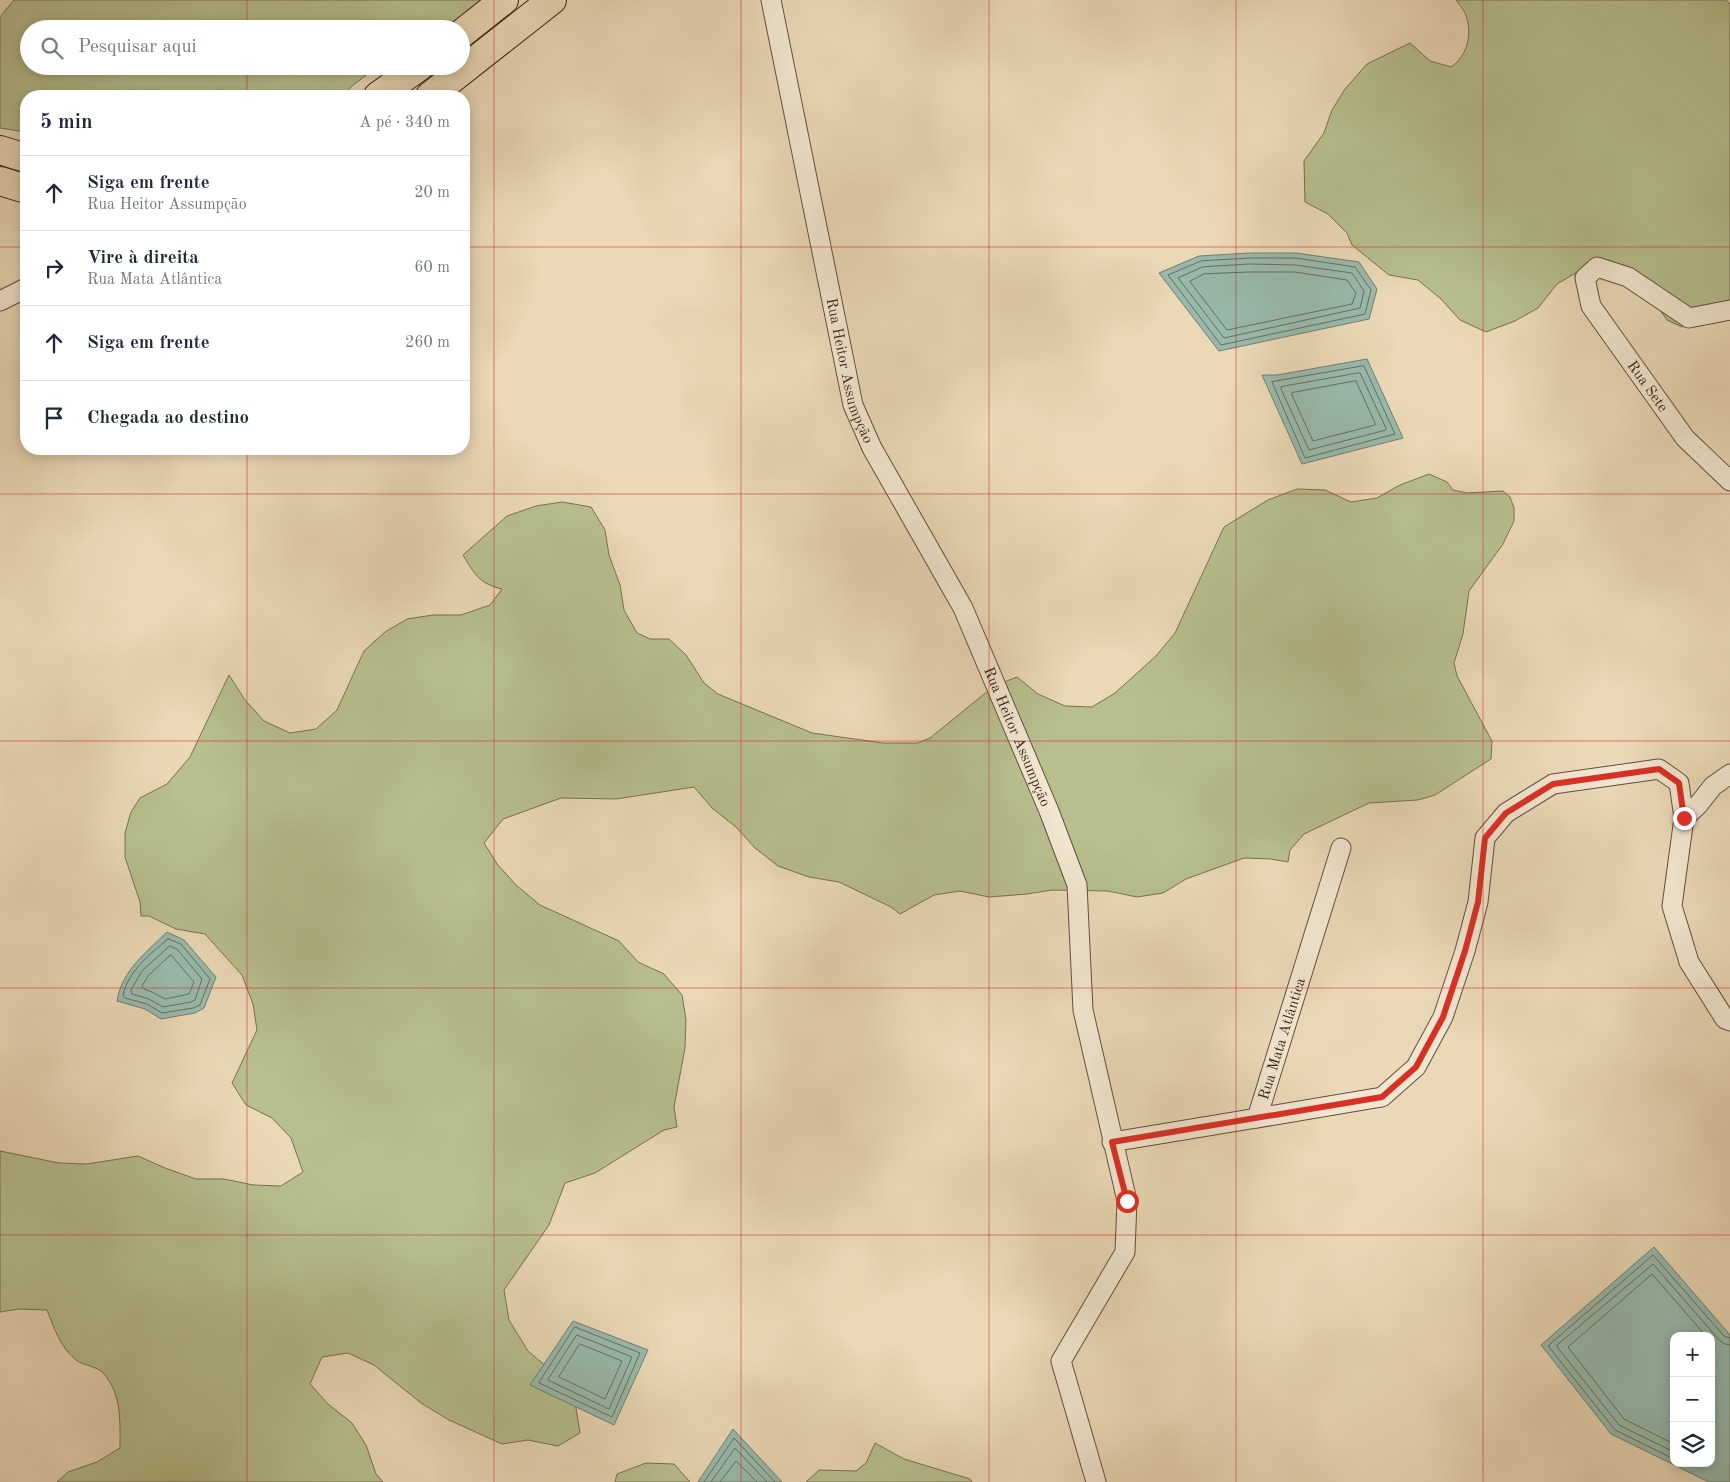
<!DOCTYPE html>
<html lang="pt">
<head>
<meta charset="utf-8">
<style>
	:root { --surface:#fff; --page:#f6f6f7; --text:#1f2937; --muted:#747a83; --line:#e0e1e3 }
	body { margin:0; font-family:"Old Standard TT",serif; background:var(--page); color:var(--text) }
	.controls { position:absolute; right:15px; bottom:15px; display:grid; overflow:hidden; border-radius:10px; box-shadow:0 2px 12px #0003 }
	.controls button { width:45px; height:45px; display:grid; place-items:center; padding:0; border:0; border-bottom:1px solid var(--line); background:var(--surface); color:var(--text); font:25px sans-serif }
	.stop { position:absolute; width:15px; height:15px; margin:-11px; border:4px solid #d93025; border-radius:50%; background:#fff }
	.stop.end { background:#d93025; border-color:#fff; box-shadow:0 1px 5px #0008 }
	.list { margin:0; padding:0; list-style:none }
	h2 { display:flex; justify-content:space-between; align-items:center; height:65px; margin:0; padding:0 20px; font-size:21px }
	h2 small { font-size:16px; font-weight:400; color:var(--muted) }
	.list li { display:grid; grid-template-columns:32px 1fr auto; gap:15px; align-items:center; box-sizing:border-box; height:75px; padding:0 20px; border-top:1px solid var(--line) }
	.list b { display:block; font-size:19px; white-space:nowrap }
	.list p { margin:0; font-size:16px; white-space:nowrap; color:var(--muted) }
	.list em { font-size:16px; font-style:normal; color:var(--muted) }
	.icon { flex:none; width:28px; height:28px; fill:none; stroke:currentColor; stroke-width:2; stroke-linecap:round; stroke-linejoin:round }
	.map { position:relative; flex:none; width:1730px; height:1482px; overflow:hidden }
	.search { position:absolute; background:var(--surface); box-shadow:0 2px 12px #0003; left:20px; top:20px; width:450px; height:55px; display:flex; align-items:center; gap:12px; box-sizing:border-box; padding:0 18px; border-radius:28px; color:var(--muted); font-size:19px }
	.panel { position:absolute; background:var(--surface); box-shadow:0 2px 12px #0003; left:20px; top:90px; width:450px; height:365px; border-radius:20px }
	.map>svg:first-child { display:block }
	.green { fill:#b7bf8e; stroke:#786f52 }
	.water { fill:#98baac; stroke:#727c70; fill-rule:evenodd }
	.lines { fill:none; stroke-linecap:round; stroke-linejoin:round }
	.shore { stroke:#686c60; stroke-width:1 }
	.minor-casing { stroke:#654d3d; stroke-width:21 }
	.highway-casing { stroke:#391f15; stroke-width:30 }
	.minor { stroke:#f1e6d0; stroke-width:19 }
	.highway { stroke:#ead8b6; stroke-width:28 }
	.route { stroke:#d93025; stroke-width:6 }
	.grid { fill:none; stroke:#d62828; stroke-width:1; stroke-opacity:0.55 }
	.labels { text-anchor:middle; stroke-width:5; stroke-linejoin:round; paint-order:stroke }
	.street-label { font-size:15px; fill:#391f15; stroke:#f1e6d0 }
</style>
</head>
<body>
<div class="map">
<svg width="1730" height="1482" viewBox="0 0 1730 1482">
	<rect width="100%" height="100%" fill="#ead8b6"/>
	<filter id="stains"><feTurbulence type="fractalNoise" baseFrequency=".004" numOctaves="4"/><feColorMatrix values="0 0 0 0 .2 0 0 0 0 .09 0 0 0 0 .02 0 0 0 .5 -.17"/></filter>
	<radialGradient id="worn" r=".72"><stop offset=".6" stop-color="#630" stop-opacity="0"/><stop offset="1" stop-color="#630" stop-opacity=".3"/></radialGradient>
	<g class="green">
		<path d="M14 0H490L461 29H29V66H378L352 86 343 96H26V132L0 128V17Z"/>
		<path d="M1456 0H1726L1730 4V302L1715 306 1682 327 1667 320 1649 294 1605 267 1579 271 1557 284 1538 308 1515 321 1486 332 1460 320 1441 299 1418 280 1389 275 1352 245 1347 233 1328 214 1305 202 1304 161 1324 133 1332 110 1345 89 1367 64 1410 43 1430 61 1451 67C1468 56 1473 32 1465 13 1463 9 1459 4 1456 0Z"/>
		<path d="M1429 474 1447 482 1453 490 1467 493 1503 491 1510 497 1514 508V521L1503 544 1469 591 1463 634 1454 663 1457 676 1492 741 1491 759 1435 795 1418 800 1369 803 1304 834 1290 850 1288 862 1271 859 1244 858 1186 879 1163 893 1137 897 1108 891 1052 890 1027 894 989 897 960 891 934 895 900 914 891 907 839 882 809 877 778 866 755 848 736 827 712 808 694 787 616 799 561 798 503 819 484 843 498 865 516 885 540 905 619 941 638 962 664 974 682 995 686 1020 685 1048 674 1107 677 1127 664 1130 595 1173 565 1183 549 1225 504 1290 509 1320 528 1351 573 1389 580 1433 558 1446 528 1440 502 1444 449 1420 421 1403 374 1365 348 1353 322 1357 310 1384 328 1404 352 1423 366 1445 376 1474 383 1482H57L68 1472 97 1462 120 1448C120 1422 122 1395 104 1374 98 1366 84 1366 76 1360 60 1347 54 1328 47 1310L19 1309 0 1312V1151L59 1163 87 1164 138 1156 165 1168 196 1179H224L253 1185 281 1186 303 1172 291 1138 272 1118 246 1105 232 1083 257 1030 253 1004 242 975 205 934 176 929 149 916H141L140 902 125 857V833L131 812 140 798 167 784 190 757 229 675 245 700 264 721 290 733 316 729 337 710 364 651 385 632 407 619 433 615H461L490 605 502 589C480 584 474 574 463 555L507 516 536 506 562 502 591 507 605 530 609 555 620 585 624 610 637 633 650 639H669L686 655 704 683 718 694 812 733 883 743H918L930 738 994 686 1017 677 1038 694 1065 706 1092 707 1115 693 1156 656 1175 633 1224 527 1268 500 1297 489 1325 490 1351 502 1377 498 1400 485Z"/>
		<path d="M875 1443 904 1459 970 1479 972 1482H806L819 1470 856 1471 866 1463Z"/>
		<path d="M646 1463 674 1464 690 1482H615L617 1474Z"/>
	</g>
	<g class="water">
		<path d="M1250 253H1296L1359 262 1377 289 1369 319 1219 351 1159 273 1199 256Z"/>
		<path d="M1367 359 1403 438 1302 464 1262 375H1277Z"/>
		<path d="M167 932 184 940 216 977 204 1008 195 1013 161 1019 145 1009 117 1001C122 970 146 953 167 932Z"/>
		<path d="M1654 1247 1730 1335V1482H1709L1611 1434 1541 1345ZM1674 1336H1711V1463H1674Z"/>
		<path d="M573 1321 648 1350 614 1425 530 1385Z"/>
		<path d="M733 1429 782 1482H698Z"/>
	</g>
	<g class="lines">
		<g class="shore">
			<path d="M1250 258H1296L1355 267 1371 290 1365 314 1221 345 1168 275 1201 261Z"/>
			<path d="M1250 264 1295 265 1352 273 1364 291 1360 308 1224 338 1178 278 1202 267Z"/>
			<path d="M1250 272H1295L1347 280 1356 293 1352 304 1227 330 1191 283 1190 281 1204 274Z"/>
			<path d="M1364 366 1395 434 1305 458 1272 382Z"/>
			<path d="M1360 373 1386 428V430L1309 450 1281 389V387Z"/>
			<path d="M1356 381 1375 423V425L1313 441 1292 395V393Z"/>
			<path d="M168 939 181 944 210 979 200 1005 193 1008 162 1013 147 1004 125 998 123 996C127 972 151 953 168 939Z"/>
			<path d="M170 946 177 949 202 979 195 1000 191 1002 163 1007 149 999 132 994 131 990 142 971Z"/>
			<path d="M171 955 194 982 189 994 165 999 152 992 144 989 142 986 148 976Z"/>
			<path d="M575 1327 640 1353 612 1417 539 1383Z"/>
			<path d="M577 1335 632 1357 609 1409 548 1380Z"/>
			<path d="M580 1344 622 1361 605 1399 559 1377Z"/>
			<path d="M1674 1444 1624 1419 1568 1347 1652 1274 1706 1336"/>
			<path d="M1674 1452 1619 1425 1558 1348 1557 1345 1653 1264 1720 1341 1725 1344 1730 1345"/>
			<path d="M1674 1459 1615 1430 1549 1347V1345L1653 1255 1724 1336 1730 1338"/>
			<path d="M704 1482 734 1438 775 1482"/>
			<path d="M711 1482 735 1448 767 1482"/>
			<path d="M720 1482 736 1461 757 1482"/>
		</g>
		<g class="minor-casing">
			<g id="minor">
				<path id="s1" d="M771 0 853 405 872 448 963 608 1049 811 1077 885 1083 1010 1127 1201 1125 1252 1061 1361 1096 1482"/>
				<path d="M0 301 26 288"/>
				<path id="s2" d="M1730 310 1689 318 1628 277 1597 267 1585 278 1591 306 1685 438 1730 481"/>
				<path d="M1684 818 1698 805 1713 786 1730 774"/>
				<path d="M1257 1118 1382 1097 1416 1067 1443 1017 1465 951 1478 902 1485 838 1506 813 1553 784 1659 769 1679 783 1684 818 1672 906 1689 962 1725 1019 1730 1021"/>
				<path id="s3" d="M1112 1142 1257 1118 1341 848"/>
			</g>
		</g>
		<g class="highway-casing">
			<g id="highway">
				<path d="M461 34 504 0"/>
				<path d="M378 96 420 66"/>
				<path d="M430 96 552 0"/>
				<path d="M0 150 26 158"/>
				<path d="M0 181 26 189"/>
			</g>
		</g>
		<use href="#minor" class="minor"/>
		<use href="#highway" class="highway"/>
	</g>
	<g class="lines">
		<path class="route" d="M1127 1201 1112 1142 1382 1097 1416 1067 1443 1017 1465 951 1478 902 1485 838 1506 813 1553 784 1659 769 1679 783 1684 818"/>
	</g>
	<path class="grid" d="M247 0V29M494 0V1482M741 0V1482M989 0V1482M1236 0V1482M1483 0V1482M247 66V96M0 247H26M464 247H1730M247 449V1482M0 494H1730M0 741H1730M0 988H1730M0 1235H1730"/>
	<g class="labels">
		<g class="street-label">
			<text dy="5" stroke="none"><textPath href="#s1" startOffset="379">Rua Heitor Assumpção</textPath></text>
			<text dy="5" stroke="none"><textPath href="#s2" startOffset="291">Rua Sete</textPath></text>
			<text dy="5" stroke="none"><textPath href="#s1" startOffset="784">Rua Heitor Assumpção</textPath></text>
			<text dy="5" stroke="none"><textPath href="#s3" startOffset="230">Rua Mata Atlântica</textPath></text>
		</g>
	</g>
	<rect width="100%" height="100%" filter="url(#stains)"/>
	<rect width="100%" height="100%" fill="url(#worn)"/>
</svg>
<div class="controls">
<button>+</button>
<button>−</button>
<button><svg class="icon" aria-label="layers" viewBox="0 0 24 24"><path d="M12 4l9 5-9 5-9-5zM3 14l9 5 9-5"/></svg></button>
</div>
<div class="stop" style="left:1127px;top:1201px"></div>
<div class="stop end" style="left:1684px;top:818px"></div>
<div class="search"><svg class="icon" aria-label="search" viewBox="0 0 24 24"><circle cx="10" cy="10" r="6"/><path d="M15 15l6 6"/></svg>Pesquisar aqui</div>
<section class="panel">
<h2>5 min<small>A pé · 340 m</small></h2>
<ul class="list">
<li><svg class="icon" aria-label="ahead" viewBox="0 0 24 24"><path d="M12 20V5M6 11l6-6 6 6"/></svg><div><b>Siga em frente</b><p>Rua Heitor Assumpção</p></div><em>20 m</em></li>
<li><svg class="icon" aria-label="right" viewBox="0 0 24 24"><path d="M7 20v-9h11M14 6l5 5-5 5"/></svg><div><b>Vire à direita</b><p>Rua Mata Atlântica</p></div><em>60 m</em></li>
<li><svg class="icon" aria-label="ahead" viewBox="0 0 24 24"><path d="M12 20V5M6 11l6-6 6 6"/></svg><div><b>Siga em frente</b></div><em>260 m</em></li>
<li><svg class="icon" aria-label="arrive" viewBox="0 0 24 24"><path d="M6 21V4h12l-3 4 3 4H6"/></svg><div><b>Chegada ao destino</b></div></li>
</ul>
</section>
</div>
</body>
</html>
